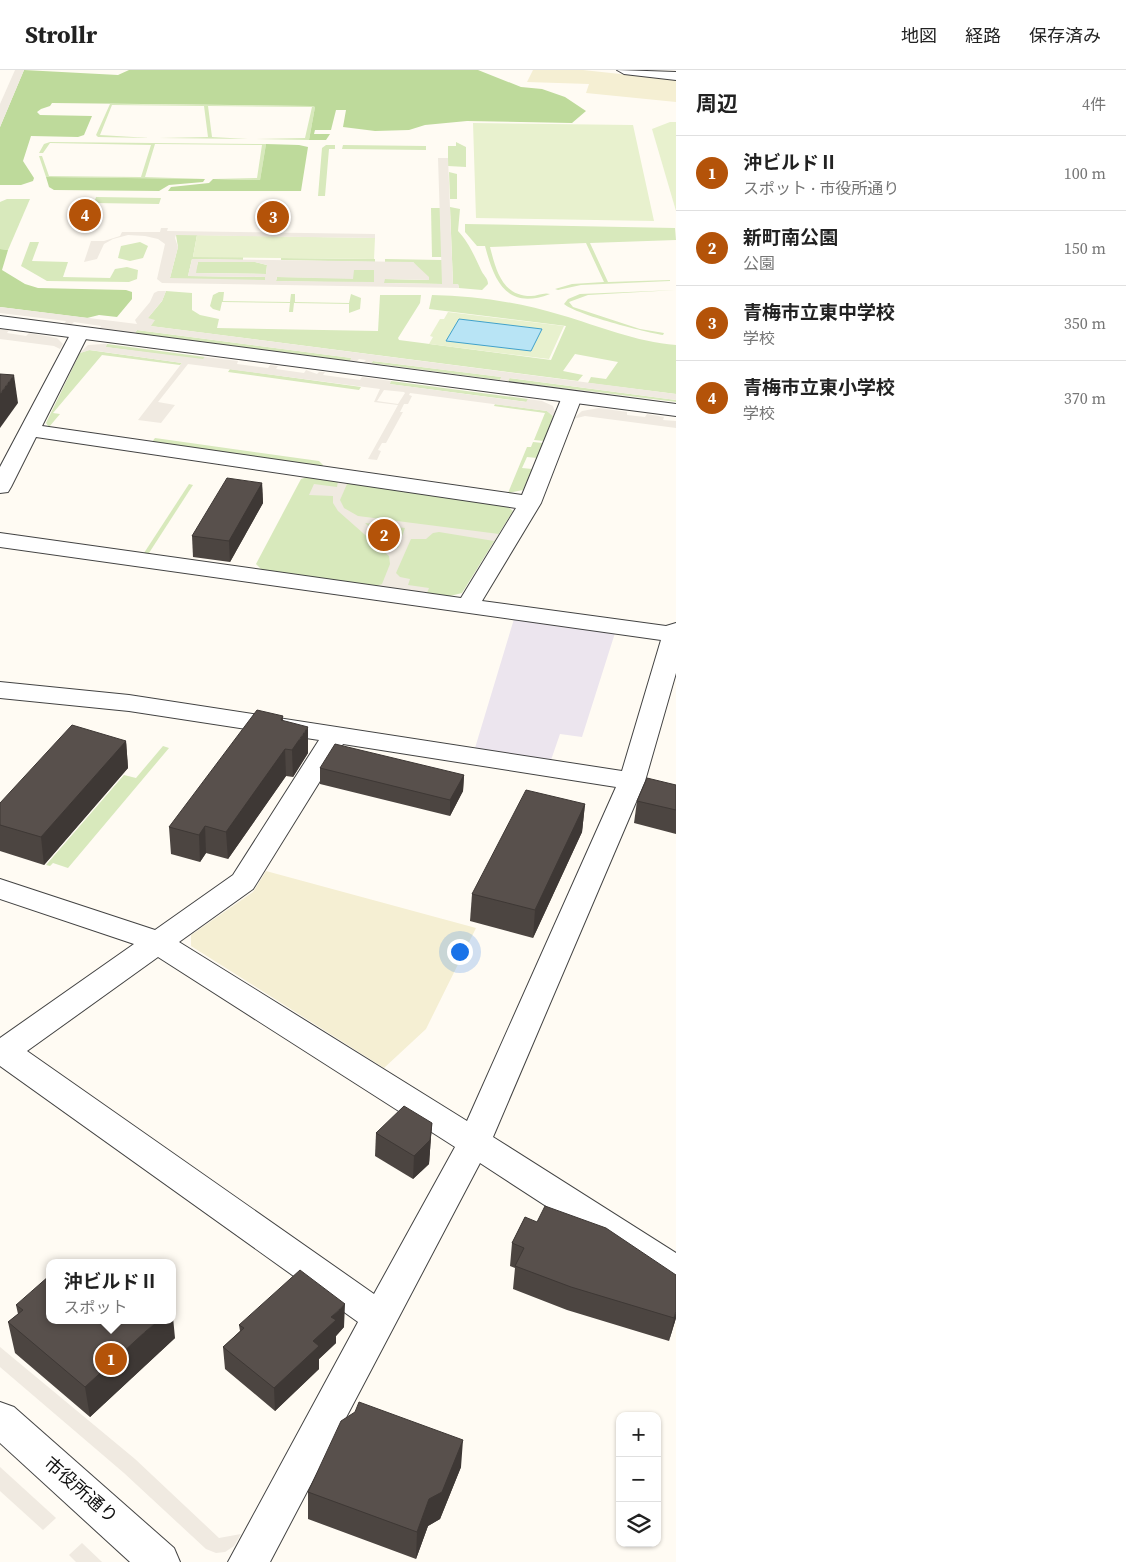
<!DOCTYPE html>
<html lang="ja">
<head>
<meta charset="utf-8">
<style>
	:root { --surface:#fff; --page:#f6f6f6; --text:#222; --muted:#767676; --line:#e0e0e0; --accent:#b45309 }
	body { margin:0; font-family:"Source Serif 4","Noto Sans JP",serif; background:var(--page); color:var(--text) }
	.controls { position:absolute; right:15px; bottom:15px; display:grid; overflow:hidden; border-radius:10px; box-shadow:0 1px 4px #0004 }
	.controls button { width:45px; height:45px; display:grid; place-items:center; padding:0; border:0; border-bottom:1px solid var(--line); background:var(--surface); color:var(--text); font:25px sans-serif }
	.you { position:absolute; left:459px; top:881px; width:18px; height:18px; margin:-12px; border:4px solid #fff; border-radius:50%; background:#1a73e8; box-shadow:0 0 0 8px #1a73e833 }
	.badge { display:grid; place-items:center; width:32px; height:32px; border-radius:50%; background:var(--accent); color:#fff; font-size:16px; font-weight:700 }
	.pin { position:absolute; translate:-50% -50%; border:2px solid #fff; box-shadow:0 1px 5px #0006 }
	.popup { position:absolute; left:46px; top:1189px; width:130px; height:65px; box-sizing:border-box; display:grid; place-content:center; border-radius:10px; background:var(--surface); filter:drop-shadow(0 1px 4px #0005); font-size:16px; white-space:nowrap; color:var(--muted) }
	.popup b { font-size:19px; color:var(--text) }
	.popup::after { content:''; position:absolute; left:50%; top:100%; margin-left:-10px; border:10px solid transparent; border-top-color:var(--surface) }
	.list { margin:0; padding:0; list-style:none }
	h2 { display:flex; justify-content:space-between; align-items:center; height:65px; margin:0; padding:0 20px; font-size:21px }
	h2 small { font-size:16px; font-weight:400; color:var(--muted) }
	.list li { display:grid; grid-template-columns:32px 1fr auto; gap:15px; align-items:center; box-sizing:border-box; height:75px; padding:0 20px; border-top:1px solid var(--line) }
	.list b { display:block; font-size:19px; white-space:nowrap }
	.list p { margin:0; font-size:16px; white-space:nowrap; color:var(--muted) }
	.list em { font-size:16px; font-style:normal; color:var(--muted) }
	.icon { flex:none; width:28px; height:28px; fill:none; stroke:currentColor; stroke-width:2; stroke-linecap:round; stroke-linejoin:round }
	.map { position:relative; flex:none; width:676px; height:1492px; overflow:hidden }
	header { display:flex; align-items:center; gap:30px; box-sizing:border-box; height:70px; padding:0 25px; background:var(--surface); border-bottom:1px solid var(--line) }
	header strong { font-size:24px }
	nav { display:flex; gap:28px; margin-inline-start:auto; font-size:18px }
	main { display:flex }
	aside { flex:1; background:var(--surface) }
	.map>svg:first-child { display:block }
	.industrial { fill:#ece5ee }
	.farmland { fill:#f5efd3 }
	.green { fill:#d8e9bc }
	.forest { fill:#beda9b }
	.pitch { fill:#e8f1ce }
	.plaza { fill:#f0eae1; fill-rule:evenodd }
	.water { fill:#b8e4f5; stroke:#40a1cb }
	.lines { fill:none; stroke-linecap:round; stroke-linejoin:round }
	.minor-casing { stroke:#434343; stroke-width:2 }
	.tertiary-casing { stroke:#434343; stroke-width:2 }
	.minor { fill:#fff; fill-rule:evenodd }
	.tertiary { fill:#fff; fill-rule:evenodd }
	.wall { fill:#4c4541 }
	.shaded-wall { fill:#3e3835 }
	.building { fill:#58504c; stroke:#3e3835 }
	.labels { text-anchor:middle; stroke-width:5; stroke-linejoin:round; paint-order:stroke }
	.near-street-label { font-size:18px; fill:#101010; stroke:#fff }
</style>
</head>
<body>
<header>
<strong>Strollr</strong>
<nav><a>地図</a><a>経路</a><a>保存済み</a></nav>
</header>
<main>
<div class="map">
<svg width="676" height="1492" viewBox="0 0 676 1492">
	<rect width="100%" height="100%" fill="#fffbf3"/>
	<path class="industrial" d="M514 549 615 563 582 667 560 664 551 690 475 678Z"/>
	<g class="farmland">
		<path d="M533 0H583L676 10V32L586 23 589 14 527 12Z"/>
		<path d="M266 801 476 858 426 959 384 998 191 876V865L253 822Z"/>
	</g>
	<g class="green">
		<path d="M110 34 312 36 315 37 309 70 256 69 305 68 312 37 208 36 212 67 248 69 159 68 208 67 204 36 112 35 100 65 150 68 98 67 96 65Z"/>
		<path d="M50 72 266 74 260 110 213 109 257 108 262 75 155 74 145 107 205 109 46 107 39 86H42L49 106 141 107 151 75 50 73 43 83H39L44 74Z"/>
		<path d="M456 72 466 77V97L448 96V76H456Z"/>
		<path d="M326 75H335V79H329L325 126H318L322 78Z"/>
		<path d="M343 75 426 76V80L342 79Z"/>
		<path d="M449 102 457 104V129H450Z"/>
		<path d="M96 127 161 128 159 134 94 133Z"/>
		<path d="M7 129H30L8 180 0 179V132Z"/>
		<path d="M450 137 460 139 458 161C469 173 474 185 481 200 483 205 488 208 488 214L482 220 459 218 458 214H453Z"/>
		<path d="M431 138H440L442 187H432Z"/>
		<path d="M465 154 675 158 676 170 590 173 608 212 670 210V211L581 215 558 220 555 219 572 214 604 212 586 173 490 177C496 200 502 226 531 226 537 226 544 222 550 224 506 241 494 210 485 176H477L465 162Z"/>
		<path d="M176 165H197L193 187H243V190L192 189 188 206 265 207V211L172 209 170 208 178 177Z"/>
		<path d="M30 172H39L32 191 68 192 63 207 110 208 115 199 127 197 138 200 137 209 129 212 47 211 21 196Z"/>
		<path d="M140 172 148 176 143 188 130 191 118 188 121 176Z"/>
		<path d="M281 188 375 189V192L281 190Z"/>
		<path d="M385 189 442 190 443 214 384 213V209L428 210 413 192H385Z"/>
		<path d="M198 192H255L267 195 266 204 195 203Z"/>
		<path d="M353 200H374V213L276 211 277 207 353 208Z"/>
		<path d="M676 220 588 225 569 232 573 237 640 259 664 263 663 265C645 262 577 245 564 234L568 229 580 224Z"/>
		<path d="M166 221 192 223V240L200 245 219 249 217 258 378 261 380 225H421L420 233 398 268 399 270 551 290 566 256 429 239 432 225C475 226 519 232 561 245 599 256 636 272 676 275V324L588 313 591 307 606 309 618 292 575 284 563 301 583 305 578 311 150 256 147 249 162 231Z"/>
		<path d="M219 222H224L223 231 290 232 291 224H295V232L349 233 351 224 361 228 360 239 349 243V234L294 233 293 242H289L290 233 222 232 220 241 213 239 210 236 213 225Z"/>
		<path d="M137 260 352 288 350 291 135 263Z"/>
		<path d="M107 274 205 287 203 290 105 277Z"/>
		<path d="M89 280 182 293 180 295 102 285 53 343 60 344 49 357 46 353 80 283Z"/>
		<path d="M373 291 502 307 500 310 371 293Z"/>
		<path d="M230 299 361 317 359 320 228 302Z"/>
		<path d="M509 308 676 330V332L508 311Z"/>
		<path d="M391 311 528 329 527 332 389 314Z"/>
		<path d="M495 334 547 341 553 346 544 371 534 370 545 343 494 336Z"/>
		<path d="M155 368 319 391 323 395 322 397 152 372Z"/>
		<path d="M533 372 543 373 537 388 527 387 522 398 532 399 523 420 508 423 527 377H531Z"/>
		<path d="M311 406 506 435 513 441 462 523 450 526 263 501 256 494 301 409Z"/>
		<path d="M189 414 193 415 149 483H144Z"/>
		<path d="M163 676 169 678 68 798 53 793 50 796 46 795 124 705 136 708Z"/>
	</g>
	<g class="forest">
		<path d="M24 0 118 5 129 0H478L521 17 542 19 565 27 586 41 572 53 467 51 425 55 409 60 375 61 343 57 346 40H336L331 60H315L314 64H330L326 70H309L315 37 312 36 52 33 50 36 41 39 37 42 40 45 92 46 84 65 78 67 31 66 23 91 34 108 33 111 21 115H0V57Z"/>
		<path d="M266 74 299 75 308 77 301 121H168L171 117 209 113 213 109 260 110Z"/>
		<path d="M46 107 205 109 203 112 169 115 159 121 54 120 49 117Z"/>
		<path d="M0 179 8 180 2 200 25 214 38 218 126 220 132 222V229L117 247 99 245 87 248 0 237Z"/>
	</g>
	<g class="pitch">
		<path d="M670 52H676V141L652 59Z"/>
		<path d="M473 53 633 55 654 151 476 148Z"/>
		<path d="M197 165 375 168 374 189 193 187Z"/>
		<path d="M448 242 564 256 549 289 429 274 433 267 430 266 440 249H444Z"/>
	</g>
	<g class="plaza">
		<path d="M15 0H24L0 57V34Z"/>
		<path d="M438 88H448L453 214H458L459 218 162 213 157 209 165 174 158 169 145 166 128 165 113 169 104 174 97 189 84 192 91 171H104L120 166 122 162H160L161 158H168L167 161 375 164V168L176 165 175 168 178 177 170 208 265 210V207L188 206 192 189 413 192 429 207V210L385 209 384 213 442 214ZM198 192H255L267 195 266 204 196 203ZM354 200H374V212L276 211 277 207 353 209Z"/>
		<path d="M158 221H166L162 231 148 248 155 250 151 256 676 324V330L510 308 508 311 500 310 501 307 373 291 371 293 364 292 366 290 359 289 357 291H350L351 288 137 260 135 263 115 260 100 258 101 256 74 252 71 255 64 254 66 251 0 243V237L137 254 135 250 150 232 154 223Z"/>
		<path d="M0 259 9 260 7 263 26 266 29 263 57 268 63 274 60 279 54 276 0 269Z"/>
		<path d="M104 274H107L106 277 203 289 205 287 238 291 237 294 268 298 270 295 278 296 276 299 304 303 306 300 317 304 319 302H325L323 305 360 310 362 307 391 311 390 314 526 332 528 329 542 331 553 336 555 342 553 346 547 341 410 323 409 325 412 326 408 334H404L400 342H403L386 373H382L378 380 381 381 377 390 368 389 398 335 374 332 380 319 188 294 158 332 175 335 161 353 138 350 182 293 90 280 80 283 88 275ZM384 320 404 322 405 323 398 334 377 331Z"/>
		<path d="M599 338 627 342V345L645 347 647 344 664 347 663 350 676 351V358L585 346 573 349 582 341Z"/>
		<path d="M338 411 351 413 347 414 340 430 344 438 358 446 499 464 494 471 439 462 433 463 426 469H411L396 503 400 507 410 509 408 515 429 518 427 523 376 516 382 514 390 494 389 486 338 441 333 433V426L309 425 314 414 337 417ZM365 453 405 458 398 478H392Z"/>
		<path d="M0 1277 135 1389 219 1468 241 1464 234 1476 225 1482 216 1483 206 1479 124 1403 0 1297Z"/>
		<path d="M0 1397 56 1448 43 1460 0 1421Z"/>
		<path d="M82 1473 102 1492H76L69 1485Z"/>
	</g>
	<path class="water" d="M459 249 542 259 531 281 446 271Z"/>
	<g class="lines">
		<g class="minor-casing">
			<g id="minor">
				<path d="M617 0 676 2V10L624 4Z"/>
				<path d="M80 257 87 259 89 263 42 356 522 425 562 327 565 323 572 321 579 323 582 327 541 433 482 531 666 556 676 553V603L645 711 493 1067 676 1183V1216L663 1212 480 1093 270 1492H228L358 1252 0 996V968L134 874 0 829V809L155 860 233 805 319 670 129 641 0 628V612L129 625 622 701 661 570 0 477V463L461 528 516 438 36 367 11 417 8 422 0 423V397L71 263 73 259ZM343 674 616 717 467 1051 179 872 253 819ZM158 887 455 1077 374 1224 27 981Z"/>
			</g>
		</g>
		<g class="tertiary-casing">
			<g id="tertiary">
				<path d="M0 246 676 334V346L0 258Z"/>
				<path d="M0 1332 14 1337 174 1478 180 1492H130L0 1373Z"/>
			</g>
		</g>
		<use href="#minor" class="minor"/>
		<use href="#tertiary" class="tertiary"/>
	</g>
	<g class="wall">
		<path d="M262 413 263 433 230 492 193 487 192 466Z"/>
		<path d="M283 646V650L308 683 293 707 286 706 228 789 206 783 200 792 171 784 169 757Z"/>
		<path d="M126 671 128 698 44 795 0 781V733Z"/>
		<path d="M320 698 464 705 463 721 450 746 320 714Z"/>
		<path d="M676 715V764L634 753 637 731Z"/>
		<path d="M585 734 582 762 533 868 470 851 472 824Z"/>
		<path d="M432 1053 429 1094 413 1109 375 1086 376 1063Z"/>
		<path d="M525 1147 676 1248 669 1271 567 1240 513 1219 515 1198 510 1196 512 1173Z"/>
		<path d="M16 1235 50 1250 175 1268 90 1347 15 1283 8 1252 18 1244Z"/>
		<path d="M239 1255 344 1257 336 1266V1273L319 1289V1299L275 1341 225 1299 223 1277 240 1261Z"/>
		<path d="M461 1397 440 1449 428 1456 416 1489 308 1449V1422Z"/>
	</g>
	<g class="shaded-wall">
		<path d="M14 305 18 333 0 358V324Z"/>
		<path d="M262 413 263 433 230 492 229 471Z"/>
		<path d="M308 657V683L293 707 292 680Z"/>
		<path d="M126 671 128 698 44 795 41 767Z"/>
		<path d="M285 679 286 706 228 789 226 762Z"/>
		<path d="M464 705 463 721 450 746V730Z"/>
		<path d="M585 734 582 762 533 868 535 840Z"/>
		<path d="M205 756 206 783 200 792 199 765Z"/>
		<path d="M432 1053 429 1094 413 1109 414 1086Z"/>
		<path d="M345 1234 344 1257 336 1266V1273L319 1289V1299L275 1341 274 1318 313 1271 331 1247Z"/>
		<path d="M172 1237 175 1268 90 1347 85 1317 158 1250H172Z"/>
		<path d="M676 1241V1248L669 1271 674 1248Z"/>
		<path d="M463 1370 461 1397 440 1449 428 1456 416 1489 417 1462 429 1429Z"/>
	</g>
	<g class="building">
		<path d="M0 304 14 305 0 324Z"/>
		<path d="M227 408 262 413 229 471 192 466Z"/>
		<path d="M257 640 283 646 281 650 308 657 292 680 285 679 226 762 205 756 199 765 169 757Z"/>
		<path d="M72 655 126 671 41 767 0 755V733Z"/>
		<path d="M335 674 464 705 450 730 320 698Z"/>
		<path d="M647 708 676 715V740L637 731Z"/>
		<path d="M526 720 585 734 535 840 472 824Z"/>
		<path d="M404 1036 432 1053 430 1070 414 1086 376 1063Z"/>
		<path d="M545 1136 606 1158 676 1205V1241L674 1248 571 1217 515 1196 524 1178 512 1173 525 1147 537 1152Z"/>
		<path d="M300 1200 345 1234 331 1247 336 1250 313 1271 319 1276 274 1318 223 1277 244 1258 239 1255Z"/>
		<path d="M49 1206 50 1207V1250H158L85 1317 8 1252 23 1240 16 1235Z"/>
		<path d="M359 1332 463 1370 442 1422 429 1429 417 1462 308 1422 341 1351 355 1342Z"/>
	</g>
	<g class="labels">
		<g class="near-street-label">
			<text transform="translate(81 1420) rotate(41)" y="6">市役所通り</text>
		</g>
	</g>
</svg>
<div class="controls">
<button>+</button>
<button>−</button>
<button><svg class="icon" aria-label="layers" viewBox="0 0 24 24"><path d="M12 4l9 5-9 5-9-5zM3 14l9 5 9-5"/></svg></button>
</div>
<div class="you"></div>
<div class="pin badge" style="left:111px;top:1289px">1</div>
<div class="popup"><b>沖ビルドⅡ</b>スポット</div>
<div class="pin badge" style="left:384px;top:465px">2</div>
<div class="pin badge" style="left:273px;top:147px">3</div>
<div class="pin badge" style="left:85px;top:145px">4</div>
</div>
<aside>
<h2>周辺<small>4件</small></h2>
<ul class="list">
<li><span class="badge">1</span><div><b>沖ビルドⅡ</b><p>スポット · 市役所通り</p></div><em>100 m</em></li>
<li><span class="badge">2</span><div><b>新町南公園</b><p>公園</p></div><em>150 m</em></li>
<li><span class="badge">3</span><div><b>青梅市立東中学校</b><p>学校</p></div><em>350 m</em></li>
<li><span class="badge">4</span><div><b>青梅市立東小学校</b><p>学校</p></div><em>370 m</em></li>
</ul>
</aside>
</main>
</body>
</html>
